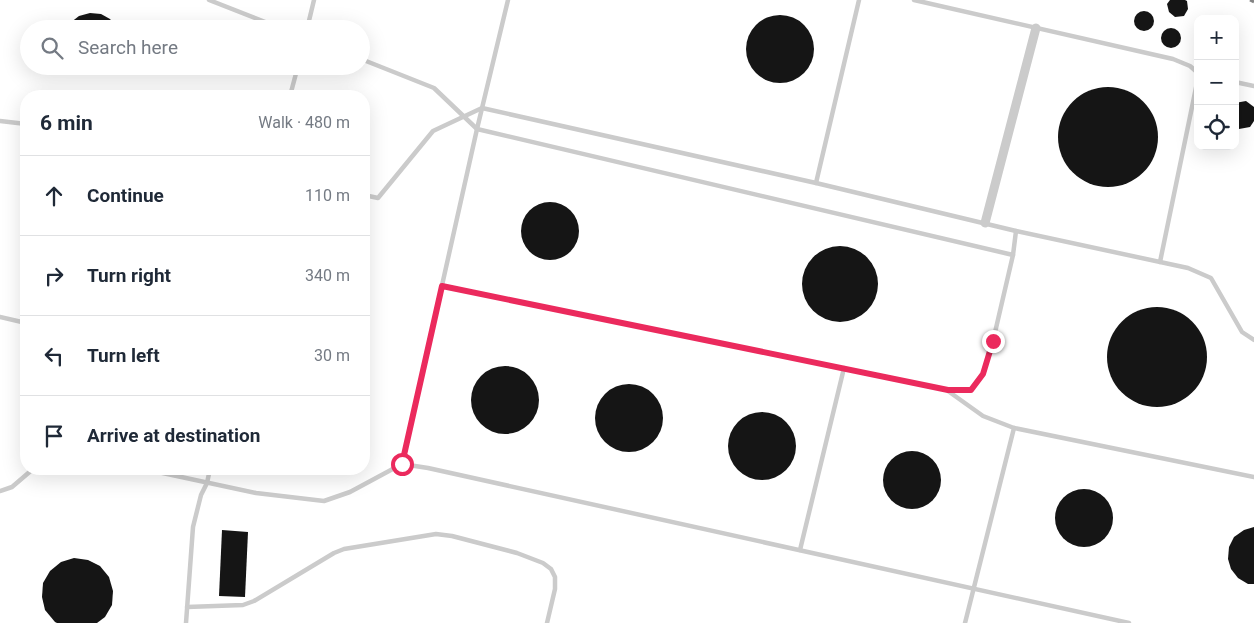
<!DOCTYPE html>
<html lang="en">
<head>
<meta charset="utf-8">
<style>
	:root { --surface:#fff; --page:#f6f6f7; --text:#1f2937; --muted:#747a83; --line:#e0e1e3 }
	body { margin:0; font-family:Roboto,sans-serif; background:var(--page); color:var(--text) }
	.controls { position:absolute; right:15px; top:15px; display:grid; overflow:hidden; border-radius:10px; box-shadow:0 5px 20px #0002 }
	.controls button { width:45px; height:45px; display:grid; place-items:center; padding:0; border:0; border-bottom:1px solid var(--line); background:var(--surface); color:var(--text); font:25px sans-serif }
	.stop { position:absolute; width:15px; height:15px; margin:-11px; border:4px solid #eb2a5d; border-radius:50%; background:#fff }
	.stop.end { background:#eb2a5d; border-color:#fff; box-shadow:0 1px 5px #0008 }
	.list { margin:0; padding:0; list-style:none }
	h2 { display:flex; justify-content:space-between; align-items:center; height:65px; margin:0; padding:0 20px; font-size:21px }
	h2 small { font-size:16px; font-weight:400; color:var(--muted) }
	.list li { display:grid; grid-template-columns:32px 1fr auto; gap:15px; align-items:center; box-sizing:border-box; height:80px; padding:0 20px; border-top:1px solid var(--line) }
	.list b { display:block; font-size:19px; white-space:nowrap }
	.list em { font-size:16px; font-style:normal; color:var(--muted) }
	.icon { flex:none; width:28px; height:28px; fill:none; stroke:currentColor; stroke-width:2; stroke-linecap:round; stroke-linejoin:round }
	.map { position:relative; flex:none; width:1254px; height:623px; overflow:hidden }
	.search { position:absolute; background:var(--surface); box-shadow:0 5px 20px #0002; left:20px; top:20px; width:350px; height:55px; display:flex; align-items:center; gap:12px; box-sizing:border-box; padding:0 18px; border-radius:28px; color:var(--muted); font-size:19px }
	.panel { position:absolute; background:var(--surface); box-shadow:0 5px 20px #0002; left:20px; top:90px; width:350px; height:385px; border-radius:20px }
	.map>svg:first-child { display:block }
	.building { fill:#151515 }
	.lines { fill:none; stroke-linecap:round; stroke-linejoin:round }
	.lane { stroke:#cbcbcb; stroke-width:4.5 }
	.street { stroke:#cbcbcb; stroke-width:9 }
	.rail { stroke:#838383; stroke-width:3; stroke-dasharray:5 4; stroke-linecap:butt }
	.route { stroke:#eb2a5d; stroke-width:6 }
</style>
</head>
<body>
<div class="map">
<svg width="1254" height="623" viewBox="0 0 1254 623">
	<rect width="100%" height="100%" fill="#fff"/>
	<g class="building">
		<path d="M1170 0H1185L1187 1 1188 9 1184 16 1175 17 1169 12 1167 4Z"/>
		<circle cx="1144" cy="21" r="10"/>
		<path d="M90 13 101 14 110 19 118 29H67L70 23 79 16Z"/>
		<circle cx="780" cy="49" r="34"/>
		<circle cx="1171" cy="38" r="10"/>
		<path d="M83 66H102L103 67 95 69 82 67Z"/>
		<circle cx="1108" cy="137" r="50"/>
		<path d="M1246 101 1254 107V121L1250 127 1239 129 1235 126V103Z"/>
		<circle cx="550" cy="231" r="29"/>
		<circle cx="840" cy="284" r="38"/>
		<circle cx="1157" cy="357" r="50"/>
		<circle cx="505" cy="400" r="34"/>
		<circle cx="629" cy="418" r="34"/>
		<circle cx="762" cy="446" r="34"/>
		<circle cx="912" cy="480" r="29"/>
		<circle cx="1084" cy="518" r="29"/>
		<path d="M1254 527V584H1248L1238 578 1231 569 1228 559 1229 547 1234 537 1244 530Z"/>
		<path d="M222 530 248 532 245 597 219 596Z"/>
		<path d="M74 558 88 560 100 566 109 577 113 591 112 605 105 617 97 623H57L55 622 45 610 42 597 43 583 50 571 61 562Z"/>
	</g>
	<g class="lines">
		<g class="lane">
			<path d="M209 0 283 29"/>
			<path d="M914 0 1173 59 1190 66 1198 73"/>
			<path d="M307 29 314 0"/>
			<path d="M361 59 434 88 477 129 1013 255"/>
			<path d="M1235 82 1254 86"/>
			<path d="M290 96 298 66"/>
			<path d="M0 121 26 124"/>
			<path d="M816 183 859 0"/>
			<path d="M364 195 378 198 433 131 482 108 816 183 1016 231 1188 268 1211 278 1242 332 1254 340"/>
			<path d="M1160 262 1198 78"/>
			<path d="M442 286 948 390H971L983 374 993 341 1013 255 1016 231"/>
			<path d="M0 317 26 323"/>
			<path d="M948 391 983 416 1014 428 1254 477"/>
			<path d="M402 464 477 129 508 0"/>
			<path d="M144 469 256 493 324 501 350 492 402 464 428 468 1129 623"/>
			<path d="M0 491 12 487 33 469"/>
			<path d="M800 550 844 368"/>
			<path d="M187 607 243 605 254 601 334 553 344 549 436 534 452 536 517 553 543 563 551 569 555 577V589L547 623"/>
			<path d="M186 623 193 527 201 495 207 483 210 469"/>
			<path d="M965 623 1014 428"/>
		</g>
		<path class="street" d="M985 223 1036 28"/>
		<path class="rail" d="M1250 0 1254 2"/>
	</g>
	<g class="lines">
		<path class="route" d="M402 464 442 286 948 390H971L983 374 993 341"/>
	</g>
</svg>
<div class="controls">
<button>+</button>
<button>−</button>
<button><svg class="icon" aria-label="locate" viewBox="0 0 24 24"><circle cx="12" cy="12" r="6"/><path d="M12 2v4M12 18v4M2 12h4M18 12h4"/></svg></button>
</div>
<div class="stop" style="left:402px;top:464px"></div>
<div class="stop end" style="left:993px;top:341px"></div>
<div class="search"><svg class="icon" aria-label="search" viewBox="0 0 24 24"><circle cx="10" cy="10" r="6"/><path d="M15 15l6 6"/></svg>Search here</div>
<section class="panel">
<h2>6 min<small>Walk · 480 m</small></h2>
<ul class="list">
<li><svg class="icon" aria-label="ahead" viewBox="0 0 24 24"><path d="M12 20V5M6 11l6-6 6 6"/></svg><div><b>Continue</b></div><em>110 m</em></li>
<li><svg class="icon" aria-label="right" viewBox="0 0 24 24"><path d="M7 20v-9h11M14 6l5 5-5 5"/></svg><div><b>Turn right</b></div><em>340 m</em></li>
<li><svg class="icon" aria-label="left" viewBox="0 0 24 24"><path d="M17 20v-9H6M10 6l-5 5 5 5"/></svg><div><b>Turn left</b></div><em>30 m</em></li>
<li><svg class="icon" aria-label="arrive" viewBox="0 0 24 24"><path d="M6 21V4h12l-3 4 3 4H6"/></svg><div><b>Arrive at destination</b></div></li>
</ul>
</section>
</div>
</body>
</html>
